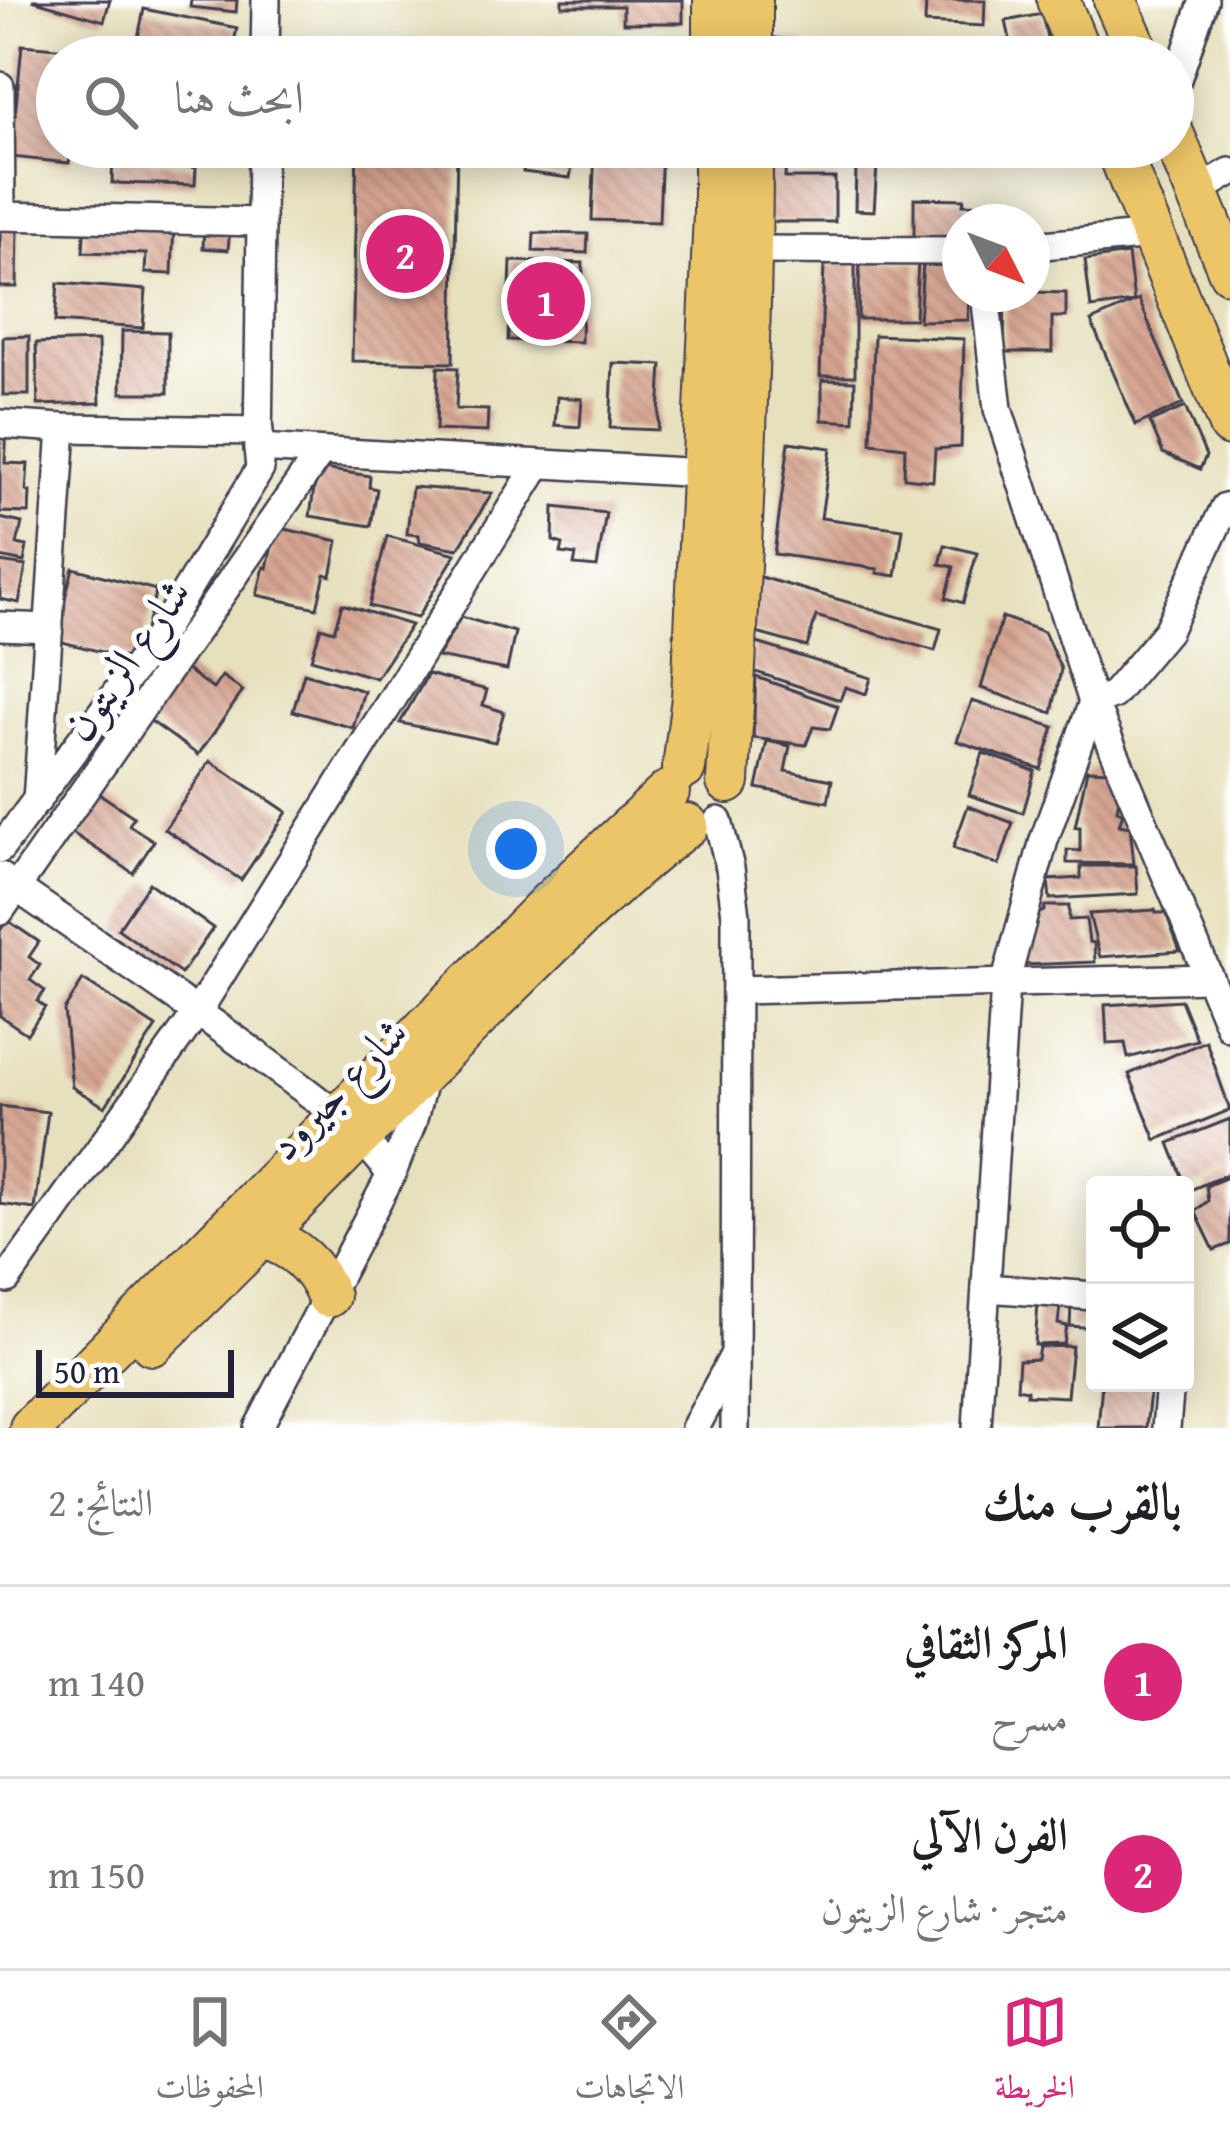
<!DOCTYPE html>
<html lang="ar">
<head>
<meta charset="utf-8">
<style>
	:root { --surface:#fff; --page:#f2f2f2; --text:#202124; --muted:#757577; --line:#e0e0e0; --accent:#db2777 }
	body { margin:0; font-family:"Gentium Book Plus",Amiri,serif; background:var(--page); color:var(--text); direction:rtl }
	.controls { position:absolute; right:36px; bottom:36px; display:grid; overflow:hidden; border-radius:12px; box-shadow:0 6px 30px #0003 }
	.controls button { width:108px; height:108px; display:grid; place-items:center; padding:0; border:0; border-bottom:3px solid var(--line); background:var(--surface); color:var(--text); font:60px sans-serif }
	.compass { position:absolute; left:942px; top:204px; width:108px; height:108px; border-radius:50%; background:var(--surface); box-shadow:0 6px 30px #0003; rotate:132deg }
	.scale { position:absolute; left:36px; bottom:30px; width:198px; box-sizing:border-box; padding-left:12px; border:6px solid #22223b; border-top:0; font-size:33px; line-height:42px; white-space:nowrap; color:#22223b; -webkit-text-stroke:9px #fff; paint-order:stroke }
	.you { position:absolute; left:516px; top:849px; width:42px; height:42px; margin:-30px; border:9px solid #fff; border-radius:50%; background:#1a73e8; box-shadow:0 0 0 18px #1a73e833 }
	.badge { display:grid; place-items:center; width:78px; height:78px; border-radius:50%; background:var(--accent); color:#fff; font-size:39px; font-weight:700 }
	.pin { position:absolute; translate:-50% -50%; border:6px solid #fff; box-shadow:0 3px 12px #0006 }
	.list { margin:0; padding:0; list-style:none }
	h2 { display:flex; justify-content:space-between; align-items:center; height:156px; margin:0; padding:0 48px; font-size:51px }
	h2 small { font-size:39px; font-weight:400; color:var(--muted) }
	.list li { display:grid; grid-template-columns:78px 1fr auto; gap:36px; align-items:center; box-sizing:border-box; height:192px; padding:0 48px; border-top:3px solid var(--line) }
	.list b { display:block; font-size:45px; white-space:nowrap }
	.list p { margin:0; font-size:39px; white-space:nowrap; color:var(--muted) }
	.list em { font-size:39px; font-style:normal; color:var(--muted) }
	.icon { flex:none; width:66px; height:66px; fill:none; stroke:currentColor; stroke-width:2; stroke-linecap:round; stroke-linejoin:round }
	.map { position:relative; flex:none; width:1230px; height:1428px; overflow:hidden; direction:ltr }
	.search { position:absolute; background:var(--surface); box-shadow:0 6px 30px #0003; left:36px; right:36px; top:36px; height:132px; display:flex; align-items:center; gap:30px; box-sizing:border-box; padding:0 42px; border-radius:66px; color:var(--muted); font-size:45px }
	.sheet { height:540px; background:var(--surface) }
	nav { display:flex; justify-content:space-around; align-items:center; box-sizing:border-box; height:168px; border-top:3px solid var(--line); background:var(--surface); font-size:33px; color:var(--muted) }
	nav a { display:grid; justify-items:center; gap:6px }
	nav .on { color:var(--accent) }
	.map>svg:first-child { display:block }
	.building { fill:url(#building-back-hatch) }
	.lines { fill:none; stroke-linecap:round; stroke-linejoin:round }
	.minor-casing { stroke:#403e4e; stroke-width:32 }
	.primary-casing { stroke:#403e4e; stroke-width:46 }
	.minor { stroke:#fff; stroke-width:27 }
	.primary { stroke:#edc569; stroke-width:42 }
	.labels { text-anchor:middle; stroke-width:10; stroke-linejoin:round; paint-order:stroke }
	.street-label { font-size:45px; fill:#22223b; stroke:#fff }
</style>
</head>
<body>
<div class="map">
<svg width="1230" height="1428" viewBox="0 0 1230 1428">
	<defs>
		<pattern id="building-back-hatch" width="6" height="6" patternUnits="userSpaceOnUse" patternTransform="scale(3)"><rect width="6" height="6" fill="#d7a591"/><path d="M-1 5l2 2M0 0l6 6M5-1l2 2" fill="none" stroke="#ae8678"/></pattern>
	</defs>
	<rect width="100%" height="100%" fill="#fff"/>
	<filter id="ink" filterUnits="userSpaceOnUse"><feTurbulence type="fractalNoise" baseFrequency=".00833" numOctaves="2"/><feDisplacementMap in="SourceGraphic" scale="24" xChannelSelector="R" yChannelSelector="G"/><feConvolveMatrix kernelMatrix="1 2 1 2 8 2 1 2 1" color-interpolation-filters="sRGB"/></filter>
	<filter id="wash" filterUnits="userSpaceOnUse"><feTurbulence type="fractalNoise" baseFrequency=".004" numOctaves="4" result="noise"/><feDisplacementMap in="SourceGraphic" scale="48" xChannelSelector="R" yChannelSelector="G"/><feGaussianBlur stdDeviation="2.7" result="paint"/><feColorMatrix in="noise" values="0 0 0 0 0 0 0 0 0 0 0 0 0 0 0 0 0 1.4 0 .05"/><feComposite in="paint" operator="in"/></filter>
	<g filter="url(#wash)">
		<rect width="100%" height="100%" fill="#e7e0bd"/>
		<g id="blocks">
			<g class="building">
				<path d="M32 0H110L104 21Z"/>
				<path d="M191 0H237L236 12 190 7Z"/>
				<path d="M562 0H683V23H623V6H562Z"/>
				<path d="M926 0H985L984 26 925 23Z"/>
				<path d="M144 9 237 28 231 57H134Z"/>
				<path d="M1042 14 1051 57H1014L1006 21Z"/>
				<path d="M763 36 806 43 804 57H760Z"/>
				<path d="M359 44 460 46 459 57H359Z"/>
				<path d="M22 45 80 50 79 57H57V147H71L69 163 11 157Z"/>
				<path d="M357 147H457L453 363 352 361Z"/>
				<path d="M526 147H575L570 178 523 172Z"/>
				<path d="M595 147H662L659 222 592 220Z"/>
				<path d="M860 147H886L883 167 857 163Z"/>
				<path d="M113 154 196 168 195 185 112 183Z"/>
				<path d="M762 154H786L785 178H835V222H762Z"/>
				<path d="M856 166H877L874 211 855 210Z"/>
				<path d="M914 198 964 199 963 204 1004 205V222H960V239H914Z"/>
				<path d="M85 220 174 223 172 274 145 273 146 254 83 252Z"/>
				<path d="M0 225 18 226 17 287H0Z"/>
				<path d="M204 227 230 228 228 250 203 248Z"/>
				<path d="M534 233 588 234 587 253 533 251Z"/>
				<path d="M1128 254 1134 302 1091 308 1085 260Z"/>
				<path d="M860 260 918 262 915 319H858Z"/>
				<path d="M511 261 583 263 581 342 508 340Z"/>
				<path d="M960 261V294H969L968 320 919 321 923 263Z"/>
				<path d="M855 263V376H820L824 265Z"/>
				<path d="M58 283 146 290 143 328 55 322Z"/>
				<path d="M1032 292 1066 293V317H1052V352H1004L1005 294Z"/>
				<path d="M1139 300 1183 404 1136 425 1091 321Z"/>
				<path d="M122 331 168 332V393H121Z"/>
				<path d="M874 335 964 339 961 447 935 449 933 481 904 478 905 447 871 443Z"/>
				<path d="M29 336V395H3V337Z"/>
				<path d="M98 341 100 403 38 405 36 343Z"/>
				<path d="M613 363 662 365 658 430 610 428Z"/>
				<path d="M438 367 458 368 456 409 488 410 487 432 436 430Z"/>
				<path d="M822 380 855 381 854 422 822 420Z"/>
				<path d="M557 397 582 399 580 427 555 425Z"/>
				<path d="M1185 407 1206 456 1200 469 1163 453 1150 422Z"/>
				<path d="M0 427H7L5 463 28 464 26 491 30 492 29 513 0 512Z"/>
				<path d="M789 442 831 448 821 518 903 529 896 576 877 573 878 569 774 554Z"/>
				<path d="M317 468 370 476 369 487 377 489 371 526 310 516Z"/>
				<path d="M412 487 492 493 458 549 420 542 419 535 407 534Z"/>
				<path d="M554 507 606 513 597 567 574 565 576 555 561 553 563 544 553 541Z"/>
				<path d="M0 518 22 523 17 544 27 546 24 562 0 557Z"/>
				<path d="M276 527 338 541 331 576 325 574 317 608 257 595 264 567 267 568Z"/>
				<path d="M387 536 456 554 417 618 369 606Z"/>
				<path d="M945 545 977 553 963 603 946 598 954 567 940 564Z"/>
				<path d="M0 562 26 566 19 603 0 599Z"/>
				<path d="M73 568 156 590 138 661 54 640Z"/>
				<path d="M747 573 941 629 935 651 816 616 807 647 753 632Z"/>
				<path d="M342 604 411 625 376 678 311 659 321 627 334 631Z"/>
				<path d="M461 617 515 632 507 670 437 657Z"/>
				<path d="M1002 617 1044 632 1061 669 1052 713 981 688Z"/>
				<path d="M754 642 871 678 866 694 845 687 840 700 750 670Z"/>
				<path d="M181 666 213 689 222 676 243 691 198 755 145 717Z"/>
				<path d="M304 673 364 691 353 728 293 711Z"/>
				<path d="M428 674 487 690 483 705 504 712 495 742 400 723Z"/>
				<path d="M756 677 838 706 830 729 813 727 806 745 753 738Z"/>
				<path d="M972 701 1054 727 1041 769 957 741Z"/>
				<path d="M767 741 790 746 785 771 832 780 828 802 757 788Z"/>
				<path d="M983 753 1035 771 1023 813 969 795Z"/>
				<path d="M210 761 287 812 241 880 165 829Z"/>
				<path d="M1087 770 1111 771 1120 793 1117 810 1123 813 1119 825 1130 827 1134 864 1067 863V850L1080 851V827H1075Z"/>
				<path d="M97 792 134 817 129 825 154 841 133 873 71 832Z"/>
				<path d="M968 806 1013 823 999 865 953 848Z"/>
				<path d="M1081 866H1136L1138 894 1050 899 1048 880 1081 878Z"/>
				<path d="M149 883 213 928 181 974 118 929Z"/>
				<path d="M1045 906H1069V920L1086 919 1089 942 1094 943 1095 962 1023 965 1039 913 1044 911Z"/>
				<path d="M1155 910 1156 913H1166L1180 951 1100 957 1089 914Z"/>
				<path d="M7 920 39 942 29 957 40 965 30 980 45 991 37 1001 45 1007 27 1034 0 1016V931Z"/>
				<path d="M83 980 156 1027 105 1107 72 1087 64 1010Z"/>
				<path d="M1181 1000 1197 1040 1128 1058 1125 1043 1107 1044 1105 1005Z"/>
				<path d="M1206 1041 1230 1110 1156 1140 1129 1074Z"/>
				<path d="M0 1106 48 1112 35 1209 0 1204Z"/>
				<path d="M1230 1119V1173L1188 1191 1169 1143Z"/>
				<path d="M1230 1176V1244L1214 1250 1195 1211 1208 1201 1206 1186Z"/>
				<path d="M1038 1304 1060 1307 1058 1324 1067 1326 1064 1344 1035 1345Z"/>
				<path d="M1071 1305 1095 1307V1328L1070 1326Z"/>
				<path d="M1072 1346 1067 1397 1027 1395V1390L1017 1388 1019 1360 1037 1359 1039 1347Z"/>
				<path d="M1102 1383H1151L1146 1428H1098Z"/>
			</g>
		</g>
	</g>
	<g filter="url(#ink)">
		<use href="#blocks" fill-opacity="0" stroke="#403e4e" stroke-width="3"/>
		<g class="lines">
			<g class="minor-casing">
				<g id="minor">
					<path d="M265 57 266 0"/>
					<path d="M0 86 1 216"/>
					<path d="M1173 91 1204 0"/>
					<path d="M1196 192 1230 172"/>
					<path d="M0 216 260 222"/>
					<path d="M1032 246 1153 235"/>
					<path d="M749 250 960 251"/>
					<path d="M985 294 998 409 1093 702 1230 1027"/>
					<path d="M0 424 62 428 259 431"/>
					<path d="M258 448 702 473"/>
					<path d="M0 626 49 628"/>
					<path d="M1093 702 1113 695 1167 631 1225 507 1230 506"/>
					<path d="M37 801 62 428"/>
					<path d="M718 821 730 868 736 915 735 1428"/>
					<path d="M0 849 160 634 260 469 258 448 262 147"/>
					<path d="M0 876C86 937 175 994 260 1057 308 1093 357 1124 391 1175"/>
					<path d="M0 911 320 453"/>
					<path d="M736 990 1208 978"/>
					<path d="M7 1279 198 1011 538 465"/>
					<path d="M986 1288 1095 1296"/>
					<path d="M258 1428 391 1175 412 1123 425 1073"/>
					<path d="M695 1428 733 1357"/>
					<path d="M977 1428 1005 984 1044 840 1093 702"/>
					<path d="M1166 1428 1170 1383"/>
				</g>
			</g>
			<g class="primary-casing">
				<g id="primary">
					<path d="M1058 0 1081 57"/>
					<path d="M1115 0 1140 57"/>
					<path d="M715 57V0"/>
					<path d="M751 57V0"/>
					<path d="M1173 135 1230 272"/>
					<path d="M1117 147 1230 425"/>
					<path d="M684 768 693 698 715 214V147"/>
					<path d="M728 782C739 571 751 359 751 147"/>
					<path d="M264 1237C295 1247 315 1265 328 1296"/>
					<path d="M152 1344C263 1238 368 1126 477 1018 545 950 611 884 687 825"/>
					<path d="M31 1428 552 900 668 792"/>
				</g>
			</g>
			<use href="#minor" class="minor"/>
			<use href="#primary" class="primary"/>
		</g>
	</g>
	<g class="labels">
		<g class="street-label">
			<text transform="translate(126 659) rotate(-55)" y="16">شارع الزيتون</text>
			<text transform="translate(337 1088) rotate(-46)" y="16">شارع جيرود</text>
		</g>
	</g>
</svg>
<div class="controls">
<button><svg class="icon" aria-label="locate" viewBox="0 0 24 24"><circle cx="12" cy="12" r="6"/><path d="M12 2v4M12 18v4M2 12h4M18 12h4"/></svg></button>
<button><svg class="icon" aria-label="layers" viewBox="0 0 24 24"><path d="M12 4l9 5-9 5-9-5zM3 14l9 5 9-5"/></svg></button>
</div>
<svg class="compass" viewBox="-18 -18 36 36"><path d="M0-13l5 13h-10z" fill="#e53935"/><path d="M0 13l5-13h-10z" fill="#757577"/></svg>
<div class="scale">50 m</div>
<div class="you"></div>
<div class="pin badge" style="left:546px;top:301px">1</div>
<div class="pin badge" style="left:405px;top:254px">2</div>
<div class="search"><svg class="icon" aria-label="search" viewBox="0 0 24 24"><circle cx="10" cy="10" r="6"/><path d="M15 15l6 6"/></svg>ابحث هنا</div>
</div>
<section class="sheet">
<h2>بالقرب منك<small>النتائج: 2</small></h2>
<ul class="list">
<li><span class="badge">1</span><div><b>المركز الثقافي</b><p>مسرح</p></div><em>140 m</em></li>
<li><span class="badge">2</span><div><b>الفرن اﻵلي</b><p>متجر · شارع الزيتون</p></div><em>150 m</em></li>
</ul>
</section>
<nav>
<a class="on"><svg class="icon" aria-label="map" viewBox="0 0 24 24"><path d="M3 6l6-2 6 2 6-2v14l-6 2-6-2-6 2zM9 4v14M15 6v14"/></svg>الخريطة</a>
<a><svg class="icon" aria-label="directions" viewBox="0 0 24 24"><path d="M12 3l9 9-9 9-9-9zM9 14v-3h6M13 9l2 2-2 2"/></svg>الاتجاهات</a>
<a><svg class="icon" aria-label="saved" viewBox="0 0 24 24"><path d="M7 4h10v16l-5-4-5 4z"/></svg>المحفوظات</a>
</nav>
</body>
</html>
